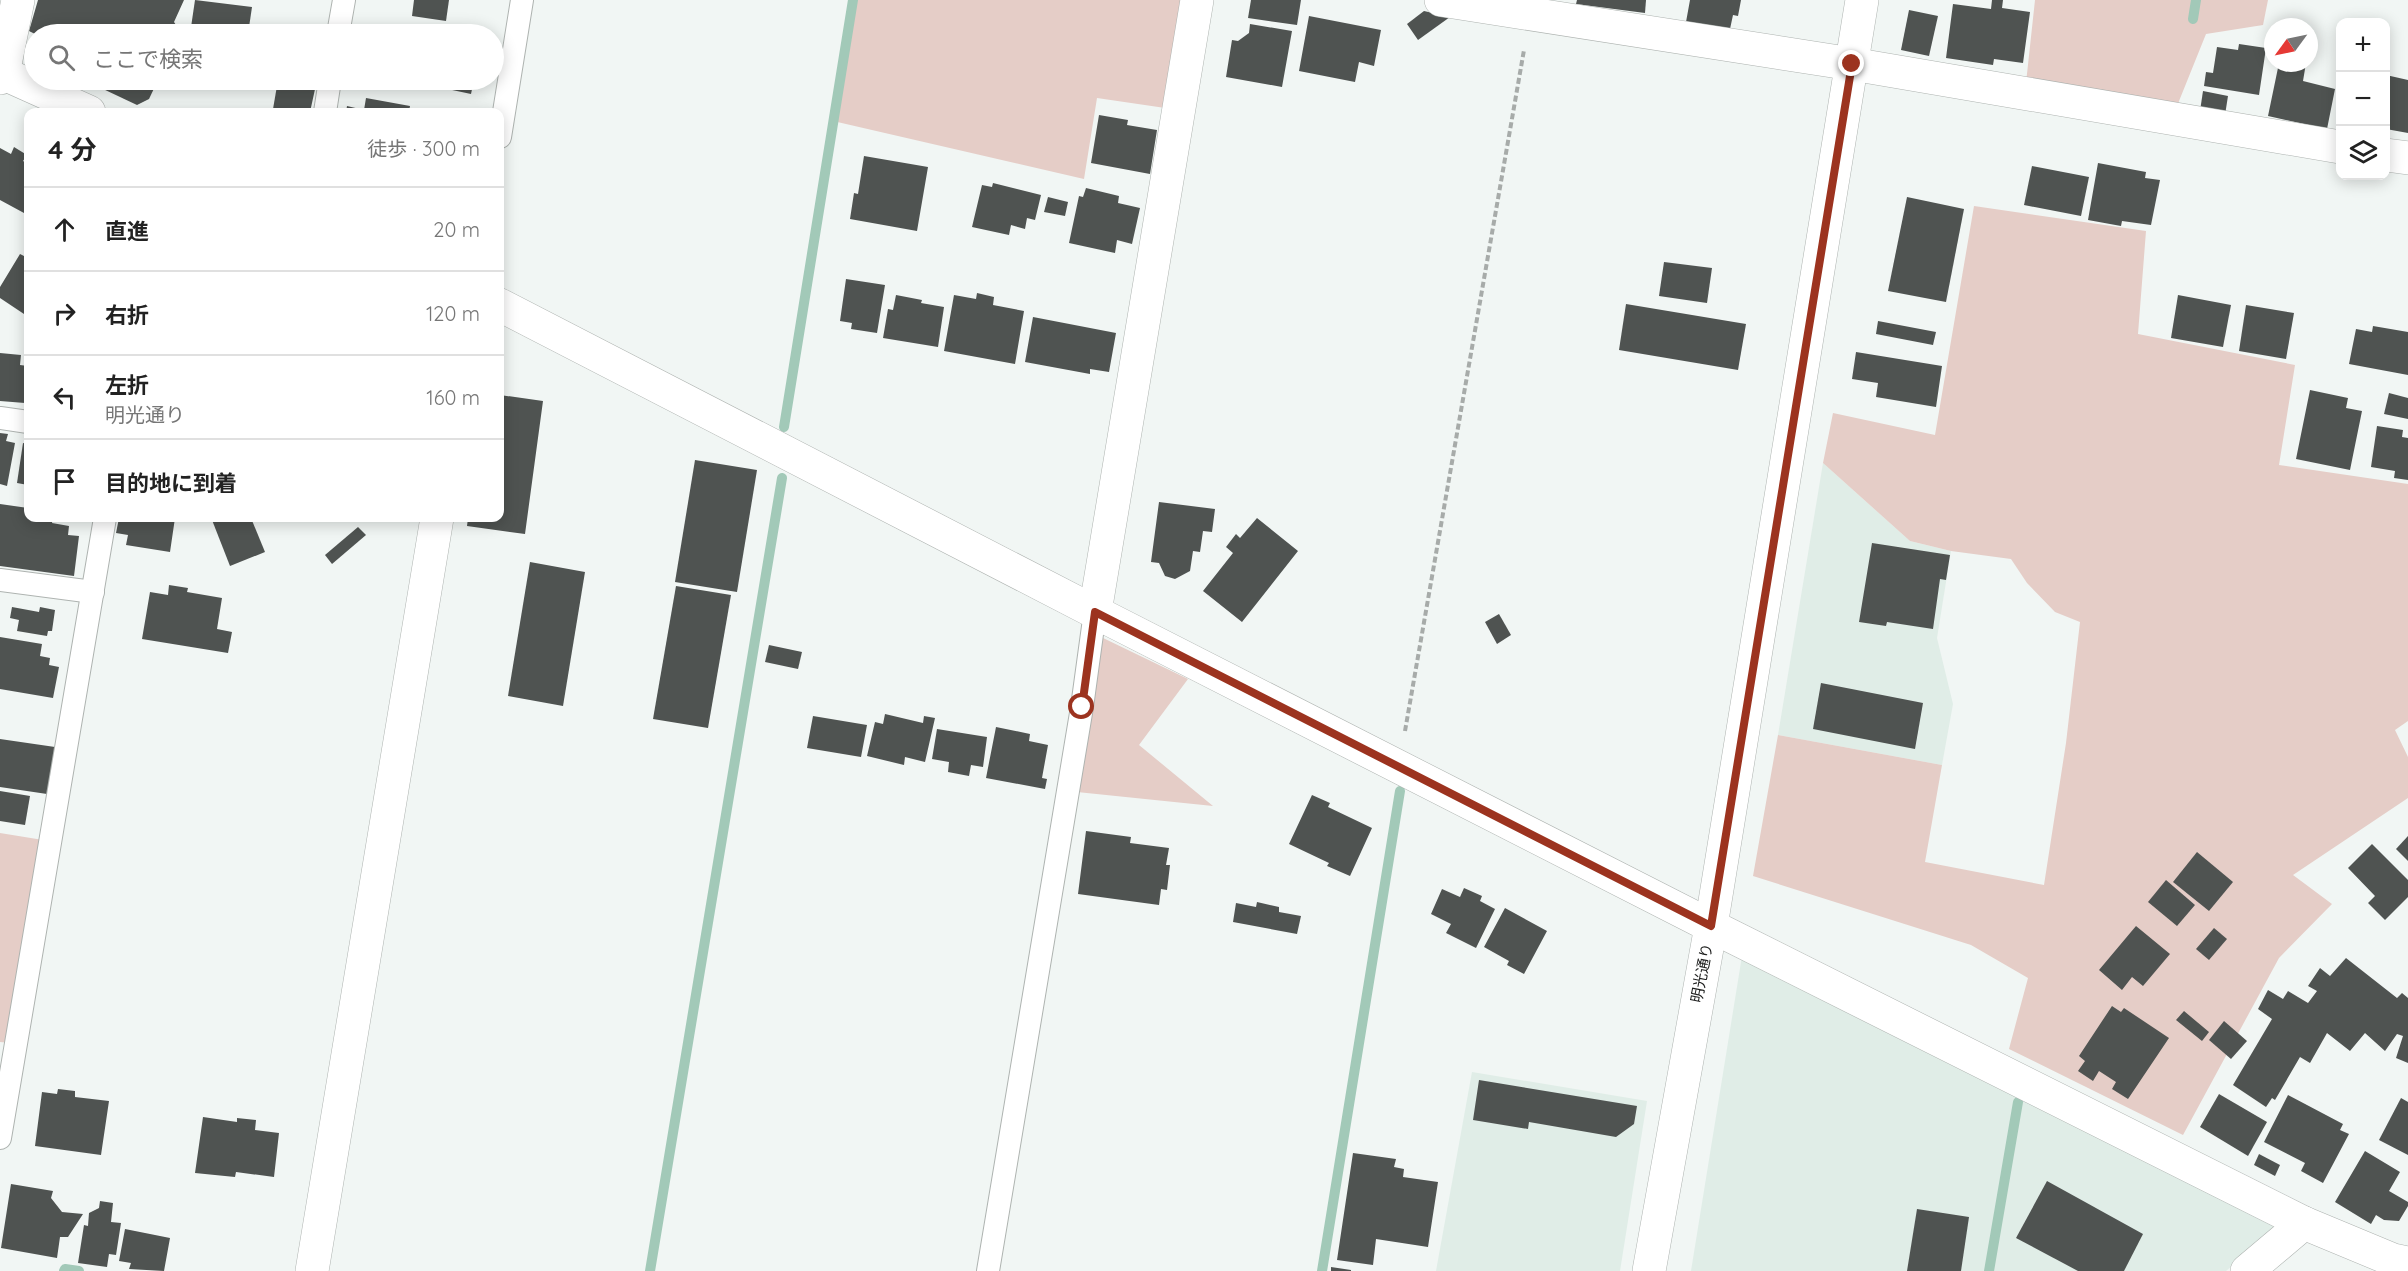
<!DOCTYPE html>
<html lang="ja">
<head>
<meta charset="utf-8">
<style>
	:root { --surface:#fff; --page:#f2f2f2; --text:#222; --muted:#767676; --line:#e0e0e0 }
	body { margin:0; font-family:Quicksand,"Noto Sans JP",sans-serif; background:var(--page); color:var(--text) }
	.controls { position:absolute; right:18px; top:18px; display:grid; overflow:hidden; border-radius:12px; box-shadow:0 3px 15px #0003 }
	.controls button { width:54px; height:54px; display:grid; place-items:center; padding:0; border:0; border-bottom:2px solid var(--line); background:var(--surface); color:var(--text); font:30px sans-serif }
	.compass { position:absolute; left:2264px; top:18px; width:54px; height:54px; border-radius:50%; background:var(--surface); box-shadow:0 3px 15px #0003; rotate:237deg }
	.stop { position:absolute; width:18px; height:18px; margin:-14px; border:4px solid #9c331f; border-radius:50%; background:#fff }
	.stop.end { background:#9c331f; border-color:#fff; box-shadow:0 2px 6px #0008 }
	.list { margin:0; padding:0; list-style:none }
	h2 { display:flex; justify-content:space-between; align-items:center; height:78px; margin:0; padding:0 24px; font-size:26px }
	h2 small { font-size:20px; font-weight:400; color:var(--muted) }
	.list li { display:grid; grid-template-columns:39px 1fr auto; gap:18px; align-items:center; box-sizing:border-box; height:84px; padding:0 24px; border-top:2px solid var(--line) }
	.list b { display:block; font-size:22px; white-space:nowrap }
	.list p { margin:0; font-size:20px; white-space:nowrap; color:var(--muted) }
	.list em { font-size:20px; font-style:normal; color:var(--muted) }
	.icon { flex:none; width:33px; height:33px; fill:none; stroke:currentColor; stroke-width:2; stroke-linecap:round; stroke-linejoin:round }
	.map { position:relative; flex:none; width:2408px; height:1271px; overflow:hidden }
	.search { position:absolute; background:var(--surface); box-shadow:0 3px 15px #0003; left:24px; top:24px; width:480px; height:66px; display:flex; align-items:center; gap:15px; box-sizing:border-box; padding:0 21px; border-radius:33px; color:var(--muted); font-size:22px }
	.panel { position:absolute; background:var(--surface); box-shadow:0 3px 15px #0003; left:24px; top:108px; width:480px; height:414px; border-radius:12px }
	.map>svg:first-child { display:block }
	.built { fill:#e0ede7 }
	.green { fill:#e5cdc7 }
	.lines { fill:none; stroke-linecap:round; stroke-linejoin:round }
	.stream { stroke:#a2c9b8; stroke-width:10 }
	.building { fill:#4f5351 }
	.service-casing { stroke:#aeb3b0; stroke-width:24 }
	.minor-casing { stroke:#aeb3b0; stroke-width:34 }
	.tertiary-casing { stroke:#aeb3b0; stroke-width:34 }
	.path { stroke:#a7aba9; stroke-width:4; stroke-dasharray:6 3; stroke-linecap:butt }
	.service { stroke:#fff; stroke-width:22 }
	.minor { stroke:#fff; stroke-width:33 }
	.tertiary { stroke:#fff; stroke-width:33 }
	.route { stroke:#9c331f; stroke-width:8 }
	.labels { text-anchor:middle; stroke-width:6; stroke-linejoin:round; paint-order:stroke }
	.street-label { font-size:15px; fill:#1e1f1e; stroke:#fff }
</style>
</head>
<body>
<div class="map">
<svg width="2408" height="1271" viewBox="0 0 2408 1271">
	<rect width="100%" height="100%" fill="#f1f6f4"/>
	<g class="built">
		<path d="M1823 463 1910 541 1951 551 1937 638 1953 704 1942 765 1778 735Z"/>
		<path d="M1742 956 2277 1228 2226 1271H1691Z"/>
		<path d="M1472 1072 1647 1101 1620 1271H1436Z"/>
	</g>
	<g class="green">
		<path d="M853 0H1190L1172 109 1097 98 1084 179 833 121Z"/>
		<path d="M2035 0H2268L2263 25 2206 34 2175 111 2026 83Z"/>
		<path d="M1974 206 2146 231 2138 334 2295 365 2279 465 2408 484V721L2395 730 2408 757V798L2293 875 2332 904 2279 958 2183 1135 2009 1049 2028 978 1971 945 1753 876 1778 735 1942 765 1925 862 2044 885 2066 743 2080 622 2055 612 2027 583 2011 559 1951 551 1910 541 1823 463 1833 413 1935 435Z"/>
		<path d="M1101 637 1188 679 1139 745 1213 806 1077 792Z"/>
		<path d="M0 833 43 840 10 1043 0 1042Z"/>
	</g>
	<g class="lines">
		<g class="stream">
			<path d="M2193 19 2196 0"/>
			<path d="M784 427 853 0"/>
			<path d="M64 1271 65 1269 79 1271"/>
			<path d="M650 1271 782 478"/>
			<path d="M1322 1271 1400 791"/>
			<path d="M1989 1271 2018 1102"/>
		</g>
	</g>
	<g class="building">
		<path d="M38 0H184L174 22 182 34H35L29 31Z"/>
		<path d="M195 0 252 7 248 34H190Z"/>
		<path d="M414 0H449L446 21 412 16Z"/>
		<path d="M1251 0H1301L1297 25 1248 18Z"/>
		<path d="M1577 0H1646L1645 13 1576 4Z"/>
		<path d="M1690 0H1741L1738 16 1733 15 1730 29 1686 22Z"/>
		<path d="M1992 0H2003L2002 8 2030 12 2023 63 1994 59 1993 65 1946 58 1953 4 1991 9Z"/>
		<path d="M1909 10 1938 16 1929 56 1901 50Z"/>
		<path d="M1424 11 1450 17 1418 40 1407 24Z"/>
		<path d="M1309 16 1381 30 1374 66 1359 62 1355 82 1299 71Z"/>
		<path d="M1250 24 1292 31 1282 87 1226 77 1232 40 1238 41 1249 33Z"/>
		<path d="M412 28 437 33V34H411Z"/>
		<path d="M2239 44 2266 48 2259 95 2204 86 2206 72 2213 73 2217 47 2238 50Z"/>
		<path d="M2279 63H2306L2303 81 2335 89 2327 129 2268 116Z"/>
		<path d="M2386 75 2408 80V133L2386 129Z"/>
		<path d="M84 80H158L149 99 137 105Z"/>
		<path d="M278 80H317L310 112H290L273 109Z"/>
		<path d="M405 80H474L471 94Z"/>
		<path d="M2203 91 2228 96 2225 115 2200 111Z"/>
		<path d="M366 98 410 106 409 112H346L347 106 364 110Z"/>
		<path d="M1099 115 1128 120 1127 125 1157 130 1150 174 1091 163Z"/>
		<path d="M14 147 27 155 23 161 28 164V205L24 213 0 200V148L11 154Z"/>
		<path d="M864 156 928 167 917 231 850 219 854 193 858 194Z"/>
		<path d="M2098 163 2146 172 2145 178 2160 180 2151 225 2122 221 2121 226 2088 220Z"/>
		<path d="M2032 166 2089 177 2081 216 2024 205Z"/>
		<path d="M993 183 1041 195 1035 220 1027 218 1025 229 1011 225 1009 235 972 227 982 185 992 187Z"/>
		<path d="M1086 188 1119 196 1118 203 1140 208 1132 244 1117 240 1115 253 1069 243 1079 196 1083 197Z"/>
		<path d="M1048 197 1068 202 1065 216 1044 212Z"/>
		<path d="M1907 197 1964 209 1946 302 1888 291Z"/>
		<path d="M28 253V307L24 314 0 298V287L20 254 26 257Z"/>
		<path d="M1664 262 1712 268 1707 303 1659 296Z"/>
		<path d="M846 279 885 285 877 333 851 329 852 323 840 321Z"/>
		<path d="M977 293 994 297 993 305 1024 311 1015 364 944 351 954 295 976 299Z"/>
		<path d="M896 295 922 300 921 303 944 307 938 347 883 338 888 309 893 310Z"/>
		<path d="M2178 295 2231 305 2223 347 2171 338Z"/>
		<path d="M1626 304 1746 324 1738 370 1619 350Z"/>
		<path d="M2246 305 2294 313 2286 359 2239 351Z"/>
		<path d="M1033 317 1116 333 1109 372 1090 369V374L1025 362Z"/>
		<path d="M1878 321 1936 332 1933 345 1876 334Z"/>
		<path d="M2373 326 2408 332V375L2349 364 2356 329 2372 332Z"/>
		<path d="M1856 352 1942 366 1936 407 1876 397 1878 383 1852 379Z"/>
		<path d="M0 353 21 355 20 365 28 366V406H25V403L0 401Z"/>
		<path d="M2310 390 2348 398 2346 408 2362 411 2350 470 2296 459Z"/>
		<path d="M2389 393 2408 398V419L2384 414Z"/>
		<path d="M500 395 543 401 525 534 467 526 468 518H500Z"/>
		<path d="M2377 426 2403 430 2402 437 2408 438V480L2394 478 2395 471 2371 467Z"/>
		<path d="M0 433 8 434 6 441 15 443 7 486 0 484Z"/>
		<path d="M23 443 28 444V485L17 483Z"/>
		<path d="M695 460 757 470 737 592 675 582Z"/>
		<path d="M1159 502 1215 509 1212 532 1203 531 1200 552 1193 551 1190 571 1175 579 1165 576 1159 563 1151 562Z"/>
		<path d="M0 504 28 508V518H53L52 523 69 526 68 535 79 536 74 576 0 566Z"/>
		<path d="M119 518H175L170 552 126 545 128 535 116 533Z"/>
		<path d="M216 518H251L265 552 230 566 212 520Z"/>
		<path d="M1257 518 1298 551 1242 622 1203 591 1233 553 1226 547 1236 534 1240 538Z"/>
		<path d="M358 527 366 535 332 564 325 555Z"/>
		<path d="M1872 543 1950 555 1946 580 1940 579 1933 629 1887 622 1886 626 1859 622Z"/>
		<path d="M530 562 585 572 563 706 508 696Z"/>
		<path d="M169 585 188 588 187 592 222 598 217 629 232 632 228 653 142 639 150 592 168 595Z"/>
		<path d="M676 586 731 595 708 728 653 719Z"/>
		<path d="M12 607 39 612 40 607 55 610 52 631H48L47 636 17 631 19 620 10 618Z"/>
		<path d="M1499 614 1511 635 1497 644 1485 622Z"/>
		<path d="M0 637 42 644 40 656 50 658 49 665 59 667 53 698 0 689Z"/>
		<path d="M769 645 802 652 798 669 765 662Z"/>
		<path d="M1821 683 1923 703 1915 749 1813 729Z"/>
		<path d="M885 714 923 723 924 716 935 718 925 762 905 757 904 765 867 756 875 722 883 724Z"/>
		<path d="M813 716 867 725 861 757 807 748Z"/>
		<path d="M996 727 1030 734 1029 741 1048 745 1042 778 1047 779 1045 789 986 778Z"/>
		<path d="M937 729 987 737 983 767 971 765 969 776 948 772 949 762 932 759Z"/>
		<path d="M0 739 55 747 47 794 0 787Z"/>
		<path d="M0 791 30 796 25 825 0 821Z"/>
		<path d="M1312 795 1330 803 1328 807 1372 828 1350 876 1327 866 1329 863 1289 844Z"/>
		<path d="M1086 831 1131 837 1130 843 1169 848 1166 865H1170L1167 890 1161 889 1159 905 1078 894Z"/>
		<path d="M2408 836V861L2396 849Z"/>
		<path d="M2372 844 2408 880V897L2385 920 2368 903 2375 896 2348 868Z"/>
		<path d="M2197 852 2233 882 2209 911 2173 882Z"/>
		<path d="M2166 880 2195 905 2177 926 2148 902Z"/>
		<path d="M1464 888 1482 896 1480 901 1495 909 1476 948 1446 933 1451 924 1431 914 1442 889 1460 897Z"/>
		<path d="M1257 902 1279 907V912L1301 916 1297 934 1233 922 1236 903 1256 907Z"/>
		<path d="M1505 908 1547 931 1524 974 1507 965 1509 961 1484 947Z"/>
		<path d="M2136 926 2170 954 2143 986 2132 977 2122 990 2099 970Z"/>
		<path d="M2214 928 2227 939 2209 960 2196 949Z"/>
		<path d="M2346 958 2397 998 2402 993 2408 998V1063L2396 1058 2403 1036 2397 1034 2385 1051 2365 1033 2350 1051 2327 1033 2310 1063 2300 1057 2275 1100 2272 1098 2266 1107 2233 1085 2272 1019 2258 1009 2268 990 2283 999 2288 991 2308 1003 2317 991 2308 986 2320 968 2330 976Z"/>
		<path d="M2112 1006 2121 1012 2124 1008 2169 1038 2128 1099 2112 1089 2116 1082 2099 1071 2093 1081 2078 1071 2085 1061 2079 1056Z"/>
		<path d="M2184 1011 2209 1032 2202 1041 2176 1020Z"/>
		<path d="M2224 1021 2247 1041 2231 1059 2209 1040Z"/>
		<path d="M1479 1080 1637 1106 1634 1124 1616 1137 1529 1122 1528 1129 1473 1120Z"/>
		<path d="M58 1089 75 1091V1097L109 1101 101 1155 35 1146 42 1092 57 1094Z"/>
		<path d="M2219 1094 2267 1122 2248 1156 2200 1127Z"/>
		<path d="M2288 1095 2343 1124 2340 1130 2349 1134 2323 1183 2301 1171 2305 1163 2264 1142Z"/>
		<path d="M2401 1098 2408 1102V1155L2379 1140Z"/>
		<path d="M203 1117 237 1122V1118L256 1120 255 1130 279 1133 274 1177 236 1172 235 1177 195 1173Z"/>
		<path d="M2365 1151 2400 1172 2389 1191 2408 1202V1206L2399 1221 2384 1220 2376 1215 2371 1224 2335 1202Z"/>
		<path d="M1353 1153 1396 1159 1394 1167 1404 1169 1403 1177 1438 1182 1428 1247 1376 1239 1373 1265 1337 1260Z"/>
		<path d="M2259 1154 2280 1165 2275 1176 2254 1165Z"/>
		<path d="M2047 1181 2143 1234 2124 1271H2078L2016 1238Z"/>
		<path d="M11 1184 53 1191 51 1198 62 1212 83 1214 68 1237H60L57 1258 1 1248Z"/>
		<path d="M100 1201 113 1203 111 1222 121 1223 116 1255 109 1254 107 1267 78 1263 84 1225 88 1226 89 1213 99 1208Z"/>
		<path d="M1917 1209 1969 1217 1961 1271H1907Z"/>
		<path d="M125 1229 170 1238 164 1271 129 1269 131 1263 119 1261Z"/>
		<path d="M1331 1267 1351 1270V1271H1331Z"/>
	</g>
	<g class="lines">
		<g class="service-casing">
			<g id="service">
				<path d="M338 34 344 0"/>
				<path d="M325 112 330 80"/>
				<path d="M500 137 522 0"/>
				<path d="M0 418 28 422"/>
				<path d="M0 580 93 592"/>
				<path d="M0 1138 105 518"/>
				<path d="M988 1271 1082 707 1095 612"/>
			</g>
		</g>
		<g class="minor-casing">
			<g id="minor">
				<path d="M1441 0 1852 64 2340 147"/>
				<path d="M0 78 3 74 18 0"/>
				<path d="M2386 155 2408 158"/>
				<path d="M1095 612 1197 0"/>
				<path d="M1711 926 2304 1223 2393 1260 2408 1263"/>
				<path d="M312 1271 437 518"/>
				<path d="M2247 1271 2304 1223"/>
			</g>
		</g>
		<g class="tertiary-casing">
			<g id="tertiary">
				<path d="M0 72 89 112"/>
				<path d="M500 305 1095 612 1711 926"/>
				<path d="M1649 1271 1711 926 1862 0"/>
			</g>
		</g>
		<path class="path" d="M1405 731 1524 50"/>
		<use href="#service" class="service"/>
		<use href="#minor" class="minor"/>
		<use href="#tertiary" class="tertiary"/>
	</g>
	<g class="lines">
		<path class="route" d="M1082 707 1095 612 1711 926 1852 64"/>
	</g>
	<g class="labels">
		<g class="street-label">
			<text transform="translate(1702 973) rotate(-79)" y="5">明光通り</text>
		</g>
	</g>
</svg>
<div class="controls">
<button>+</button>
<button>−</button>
<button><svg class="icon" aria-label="layers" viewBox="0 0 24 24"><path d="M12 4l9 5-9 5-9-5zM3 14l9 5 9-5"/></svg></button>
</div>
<svg class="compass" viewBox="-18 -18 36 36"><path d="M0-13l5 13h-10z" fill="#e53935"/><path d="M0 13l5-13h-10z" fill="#767676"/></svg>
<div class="stop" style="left:1082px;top:707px"></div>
<div class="stop end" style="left:1852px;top:64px"></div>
<div class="search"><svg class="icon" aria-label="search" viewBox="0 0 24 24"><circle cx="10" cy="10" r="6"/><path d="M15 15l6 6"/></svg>ここで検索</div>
<section class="panel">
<h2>4 分<small>徒歩 · 300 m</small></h2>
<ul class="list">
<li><svg class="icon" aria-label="ahead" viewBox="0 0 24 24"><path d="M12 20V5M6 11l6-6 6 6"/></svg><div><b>直進</b></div><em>20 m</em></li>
<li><svg class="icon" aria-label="right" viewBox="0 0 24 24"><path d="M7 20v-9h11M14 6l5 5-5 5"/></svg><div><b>右折</b></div><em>120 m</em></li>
<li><svg class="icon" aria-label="left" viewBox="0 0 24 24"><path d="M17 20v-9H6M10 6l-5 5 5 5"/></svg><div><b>左折</b><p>明光通り</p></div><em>160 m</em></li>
<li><svg class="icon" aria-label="arrive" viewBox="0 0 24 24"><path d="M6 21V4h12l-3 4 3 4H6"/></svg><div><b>目的地に到着</b></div></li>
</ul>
</section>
</div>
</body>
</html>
